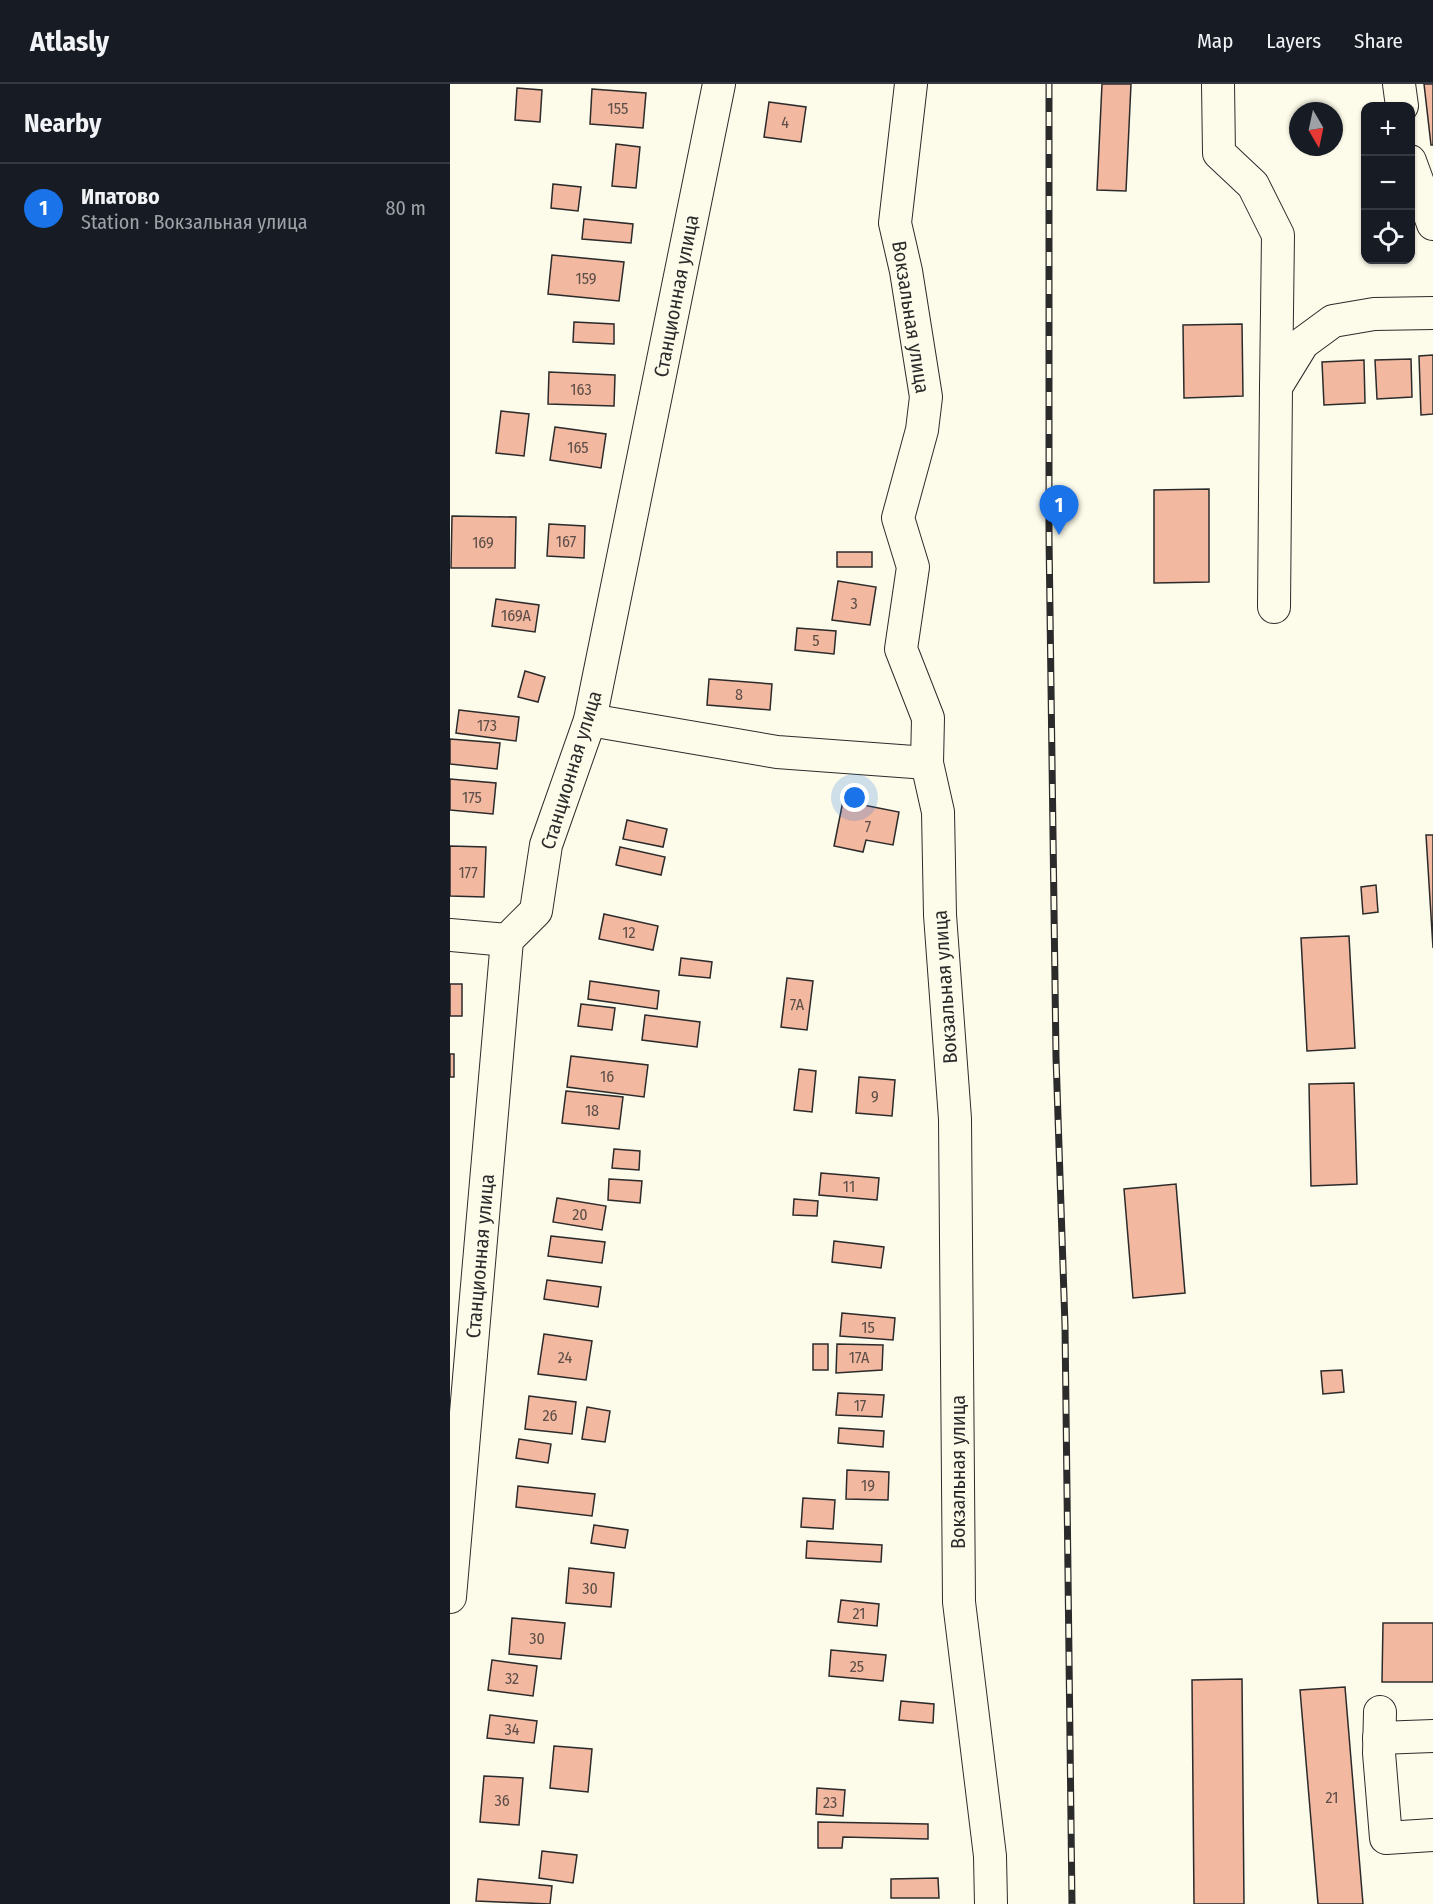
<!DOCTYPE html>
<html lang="en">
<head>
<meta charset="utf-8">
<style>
	:root { --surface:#171b24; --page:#242831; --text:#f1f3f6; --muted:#9ea1a6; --line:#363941; --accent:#1a73e8 }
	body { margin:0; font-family:"Fira Sans Condensed",sans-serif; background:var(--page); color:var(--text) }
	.controls { position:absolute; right:18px; top:18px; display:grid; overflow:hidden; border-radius:12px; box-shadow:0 2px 4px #0004 }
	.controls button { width:54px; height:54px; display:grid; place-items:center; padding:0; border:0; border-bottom:2px solid var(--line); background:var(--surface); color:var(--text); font:30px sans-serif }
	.compass { position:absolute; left:839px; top:18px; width:54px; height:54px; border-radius:50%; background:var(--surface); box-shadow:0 2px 4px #0004; rotate:171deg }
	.you { position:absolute; left:405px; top:714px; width:21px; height:21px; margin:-15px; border:4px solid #fff; border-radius:50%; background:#1a73e8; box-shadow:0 0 0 9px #1a73e833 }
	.badge { display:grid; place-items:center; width:39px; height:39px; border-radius:50%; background:var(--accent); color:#fff; font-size:20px; font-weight:700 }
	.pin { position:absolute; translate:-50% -50px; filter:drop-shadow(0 2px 3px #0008) }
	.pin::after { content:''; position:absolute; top:32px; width:21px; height:18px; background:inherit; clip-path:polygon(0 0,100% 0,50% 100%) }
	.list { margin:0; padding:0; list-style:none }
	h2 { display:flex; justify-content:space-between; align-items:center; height:78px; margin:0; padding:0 24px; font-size:26px }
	h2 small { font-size:20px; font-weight:400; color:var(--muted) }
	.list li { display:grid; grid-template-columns:39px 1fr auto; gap:18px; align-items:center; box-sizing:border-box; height:90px; padding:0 24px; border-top:2px solid var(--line) }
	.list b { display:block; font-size:22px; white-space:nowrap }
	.list p { margin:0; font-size:20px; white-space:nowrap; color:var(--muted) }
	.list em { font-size:20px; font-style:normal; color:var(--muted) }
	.icon { flex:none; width:33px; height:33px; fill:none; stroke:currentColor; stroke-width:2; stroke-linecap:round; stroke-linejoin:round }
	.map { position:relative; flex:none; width:983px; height:1820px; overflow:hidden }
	header { display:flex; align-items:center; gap:36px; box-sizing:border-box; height:84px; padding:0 30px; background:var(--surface); border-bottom:2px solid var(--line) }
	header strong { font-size:28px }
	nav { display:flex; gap:33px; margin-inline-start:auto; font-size:21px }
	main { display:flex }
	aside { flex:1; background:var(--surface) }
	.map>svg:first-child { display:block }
	.building { fill:#f2b8a0; stroke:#2b2b2b; stroke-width:1.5 }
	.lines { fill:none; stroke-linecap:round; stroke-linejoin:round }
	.minor-casing { stroke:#2b2b2b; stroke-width:34 }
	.minor { stroke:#fdfbea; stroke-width:32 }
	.rail-casing { stroke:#2b2b2b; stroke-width:7 }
	.rail { stroke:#fdfbea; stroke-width:4.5; stroke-dasharray:14; stroke-linecap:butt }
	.labels { text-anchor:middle; stroke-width:4.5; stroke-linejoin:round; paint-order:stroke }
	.number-label { font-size:16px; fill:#5d4e48 }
	.street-label { font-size:20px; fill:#2b2b2b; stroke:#fdfbea }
</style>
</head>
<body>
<header>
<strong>Atlasly</strong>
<nav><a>Map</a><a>Layers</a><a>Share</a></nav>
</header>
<main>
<aside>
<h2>Nearby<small></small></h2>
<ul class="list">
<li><span class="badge">1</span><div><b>Ипатово</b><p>Station · Вокзальная улица</p></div><em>80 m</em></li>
</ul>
</aside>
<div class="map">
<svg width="983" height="1820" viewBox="0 0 983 1820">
	<rect width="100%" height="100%" fill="#fdfbea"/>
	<g class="building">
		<path d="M652 0H681L676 107 647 106Z"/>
		<path d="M974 0H983V61H981Z"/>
		<path d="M67 4 92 6 90 38 65 36Z"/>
		<path d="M142 5 196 9 193 44 140 40Z"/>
		<path d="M319 18 356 23 351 58 314 53Z"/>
		<path d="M166 60 190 63 186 104 162 102Z"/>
		<path d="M103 100 131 103 128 127 101 124Z"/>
		<path d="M134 135 183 140 181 159 132 155Z"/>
		<path d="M102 171 174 178 169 217 98 210Z"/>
		<path d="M124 238 164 240V260L123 258Z"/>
		<path d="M792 240 793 312 734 314 733 241Z"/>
		<path d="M983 271V330L971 331 969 272Z"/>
		<path d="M961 275 962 313 927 315 925 276Z"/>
		<path d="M914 276 915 319 874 321 872 278Z"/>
		<path d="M99 288 165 291 164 322 98 320Z"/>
		<path d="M51 327 79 330 74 372 46 369Z"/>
		<path d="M105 343 156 350 151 384 100 376Z"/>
		<path d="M759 405V498L704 499V406Z"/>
		<path d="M2 432 66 433 65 484H1Z"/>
		<path d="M99 440 135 442 134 474 97 472Z"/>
		<rect x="387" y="468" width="35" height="15"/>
		<path d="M388 497 426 503 420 541 382 536Z"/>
		<path d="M46 515 89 521 85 548 42 542Z"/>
		<path d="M347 544 386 547 384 570 345 566Z"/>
		<path d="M75 587 95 593 88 618 68 613Z"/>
		<path d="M259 595 322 600 320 626 257 621Z"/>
		<path d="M9 626 69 633 66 657 6 649Z"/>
		<path d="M0 655 50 659 47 685 0 680Z"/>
		<path d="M0 695 46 699 43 730 0 726Z"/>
		<path d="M393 717 449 728 443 761 416 756 413 768 384 762Z"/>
		<path d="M177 736 217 745 213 763 173 755Z"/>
		<path d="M976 751H983V864Z"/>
		<path d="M0 762 36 763 34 813 0 812Z"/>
		<path d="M170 763 215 773 211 791 166 781Z"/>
		<path d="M926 801 928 828 913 830 911 803Z"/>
		<path d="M154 830 208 842 203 866 149 855Z"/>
		<path d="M899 852 905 964 857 967 851 854Z"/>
		<path d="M231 874 262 878 260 894 229 891Z"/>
		<path d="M337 894 363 897 357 946 331 943Z"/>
		<path d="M140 897 209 907 207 925 138 915Z"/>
		<rect x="0" y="900" width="12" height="32"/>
		<path d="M131 920 165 924 162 946 128 942Z"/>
		<path d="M195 931 250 938 247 963 192 956Z"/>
		<rect x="0" y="970" width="4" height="23"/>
		<path d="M121 972 198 981 194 1013 117 1003Z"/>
		<path d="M349 985 366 987 362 1028 344 1026Z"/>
		<path d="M409 993 445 996 442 1032 406 1029Z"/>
		<path d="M904 999 907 1100 861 1102 859 1000Z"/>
		<path d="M116 1007 173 1013 169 1045 112 1039Z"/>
		<path d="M164 1065 190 1067 189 1086 162 1084Z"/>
		<path d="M371 1089 429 1094 427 1116 369 1111Z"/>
		<path d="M159 1095 192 1097 190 1119 158 1116Z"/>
		<path d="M726 1100 735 1209 683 1214 674 1105Z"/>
		<path d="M107 1114 156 1122 152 1146 103 1138Z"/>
		<path d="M344 1115 368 1117 367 1132 343 1131Z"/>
		<path d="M101 1152 155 1158 152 1179 98 1172Z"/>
		<path d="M384 1157 434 1163 431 1184 382 1178Z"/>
		<path d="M97 1196 151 1203 148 1223 94 1215Z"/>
		<path d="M392 1229 445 1234 443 1256 390 1252Z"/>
		<path d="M94 1250 142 1257 136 1296 88 1290Z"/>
		<rect x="363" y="1260" width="15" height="26"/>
		<path d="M387 1260 433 1261 432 1286 386 1289Z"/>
		<path d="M892 1286 894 1308 873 1310 871 1287Z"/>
		<path d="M388 1309 434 1311 432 1333 386 1331Z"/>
		<path d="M79 1312 126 1318 122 1350 75 1345Z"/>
		<path d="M137 1323 160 1327 155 1358 132 1355Z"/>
		<path d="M389 1344 434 1347 433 1363 388 1359Z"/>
		<path d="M69 1355 101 1360 98 1379 66 1374Z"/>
		<path d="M397 1386 439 1388 438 1416 396 1415Z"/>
		<path d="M68 1402 145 1410 142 1432 66 1423Z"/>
		<path d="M353 1414 385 1416 383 1445 351 1443Z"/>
		<path d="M144 1441 178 1446 175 1464 141 1459Z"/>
		<path d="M357 1457 432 1461 431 1478 356 1474Z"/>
		<path d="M119 1484 164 1489 161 1523 116 1519Z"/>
		<path d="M391 1516 429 1520 427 1542 388 1538Z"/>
		<path d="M62 1534 115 1539 111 1575 59 1570Z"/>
		<path d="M933 1539H983V1598H932Z"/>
		<path d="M381 1566 436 1571 433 1597 379 1592Z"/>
		<path d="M42 1576 87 1582 83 1612 38 1606Z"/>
		<path d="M792 1595 794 1820H744L742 1596Z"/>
		<path d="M895 1603 913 1820H868L850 1606Z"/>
		<path d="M451 1617 484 1620 483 1639 449 1636Z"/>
		<path d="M40 1631 87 1637 84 1659 37 1654Z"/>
		<path d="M104 1662 142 1665 138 1708 100 1704Z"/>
		<path d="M34 1692 73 1694 69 1741 30 1738Z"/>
		<path d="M367 1704 395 1706 393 1732 366 1730Z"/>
		<path d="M368 1738 478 1740V1755L393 1753 392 1764H368Z"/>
		<path d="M92 1767 127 1771 123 1799 89 1794Z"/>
		<path d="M488 1794 489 1814H441V1795Z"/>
		<path d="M28 1795 102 1802 100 1820 26 1817Z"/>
	</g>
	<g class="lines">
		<g class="minor-casing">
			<g id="minor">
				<path d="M461 0 445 139 456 187 476 313 472 346 448 434 463 483 451 565 478 634 477 679 488 728 490 831 505 1035 509 1518 540 1772 541 1820"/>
				<path d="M768 0 769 69 803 101 828 151 826 303"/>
				<path d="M949 0 952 22"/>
				<path d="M960 77 983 140"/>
				<path d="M824 523 826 303 853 259 883 237 924 230 983 229"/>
				<path d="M140 636 327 668 477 679"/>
				<path d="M0 851 57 856"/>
				<path d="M0 1513 57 856 86 827 96 761 140 636 269 0"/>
				<path d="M930 1628 929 1669 936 1754 983 1751"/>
				<path d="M929 1654 983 1652"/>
			</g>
		</g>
		<use href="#minor" class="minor"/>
		<g class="rail-casing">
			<path id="rail" d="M599 0V453L606 973 615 1242 622 1820"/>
		</g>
		<use href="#rail" class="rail"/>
	</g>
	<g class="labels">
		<g class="number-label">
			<text x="168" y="30">155</text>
			<text x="335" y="44">4</text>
			<text x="136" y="200">159</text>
			<text x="131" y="311">163</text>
			<text x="128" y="369">165</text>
			<text x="116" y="463">167</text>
			<text x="33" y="464">169</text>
			<text x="404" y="525">3</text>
			<text x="66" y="537">169А</text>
			<text x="366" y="562">5</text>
			<text x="289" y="616">8</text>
			<text x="37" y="647">173</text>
			<text x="22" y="719">175</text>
			<text x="418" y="748">7</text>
			<text x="18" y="794">177</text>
			<text x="179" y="854">12</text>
			<text x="347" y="926">7А</text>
			<text x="157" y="998">16</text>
			<text x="425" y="1018">9</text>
			<text x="142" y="1032">18</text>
			<text x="399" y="1108">11</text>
			<text x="130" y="1136">20</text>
			<text x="418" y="1249">15</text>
			<text x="115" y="1279">24</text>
			<text x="409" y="1279">17А</text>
			<text x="410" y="1327">17</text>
			<text x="100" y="1337">26</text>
			<text x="418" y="1407">19</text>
			<text x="140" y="1510">30</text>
			<text x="409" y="1535">21</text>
			<text x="87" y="1560">30</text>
			<text x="407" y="1588">25</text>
			<text x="62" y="1600">32</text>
			<text x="62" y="1651">34</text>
			<text x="882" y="1719">21</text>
			<text x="52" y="1722">36</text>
			<text x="380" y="1724">23</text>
		</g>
		<g class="street-label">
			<text transform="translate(226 212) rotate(-79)" y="7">Станционная улица</text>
			<text transform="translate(461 233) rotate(81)" y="7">Вокзальная улица</text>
			<text transform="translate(121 686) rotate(-73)" y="7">Станционная улица</text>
			<text transform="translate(495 903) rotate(-94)" y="7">Вокзальная улица</text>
			<text transform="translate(30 1172) rotate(-85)" y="7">Станционная улица</text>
			<text transform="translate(508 1388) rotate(-90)" y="7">Вокзальная улица</text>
		</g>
	</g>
</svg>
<div class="controls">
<button>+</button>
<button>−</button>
<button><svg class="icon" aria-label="locate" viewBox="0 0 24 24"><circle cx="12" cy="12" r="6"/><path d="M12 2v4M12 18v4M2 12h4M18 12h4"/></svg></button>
</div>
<svg class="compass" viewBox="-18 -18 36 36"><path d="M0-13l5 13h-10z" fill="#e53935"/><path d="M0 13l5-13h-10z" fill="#9ea1a6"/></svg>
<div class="you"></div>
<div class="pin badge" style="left:609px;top:451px">1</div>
</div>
</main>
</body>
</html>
